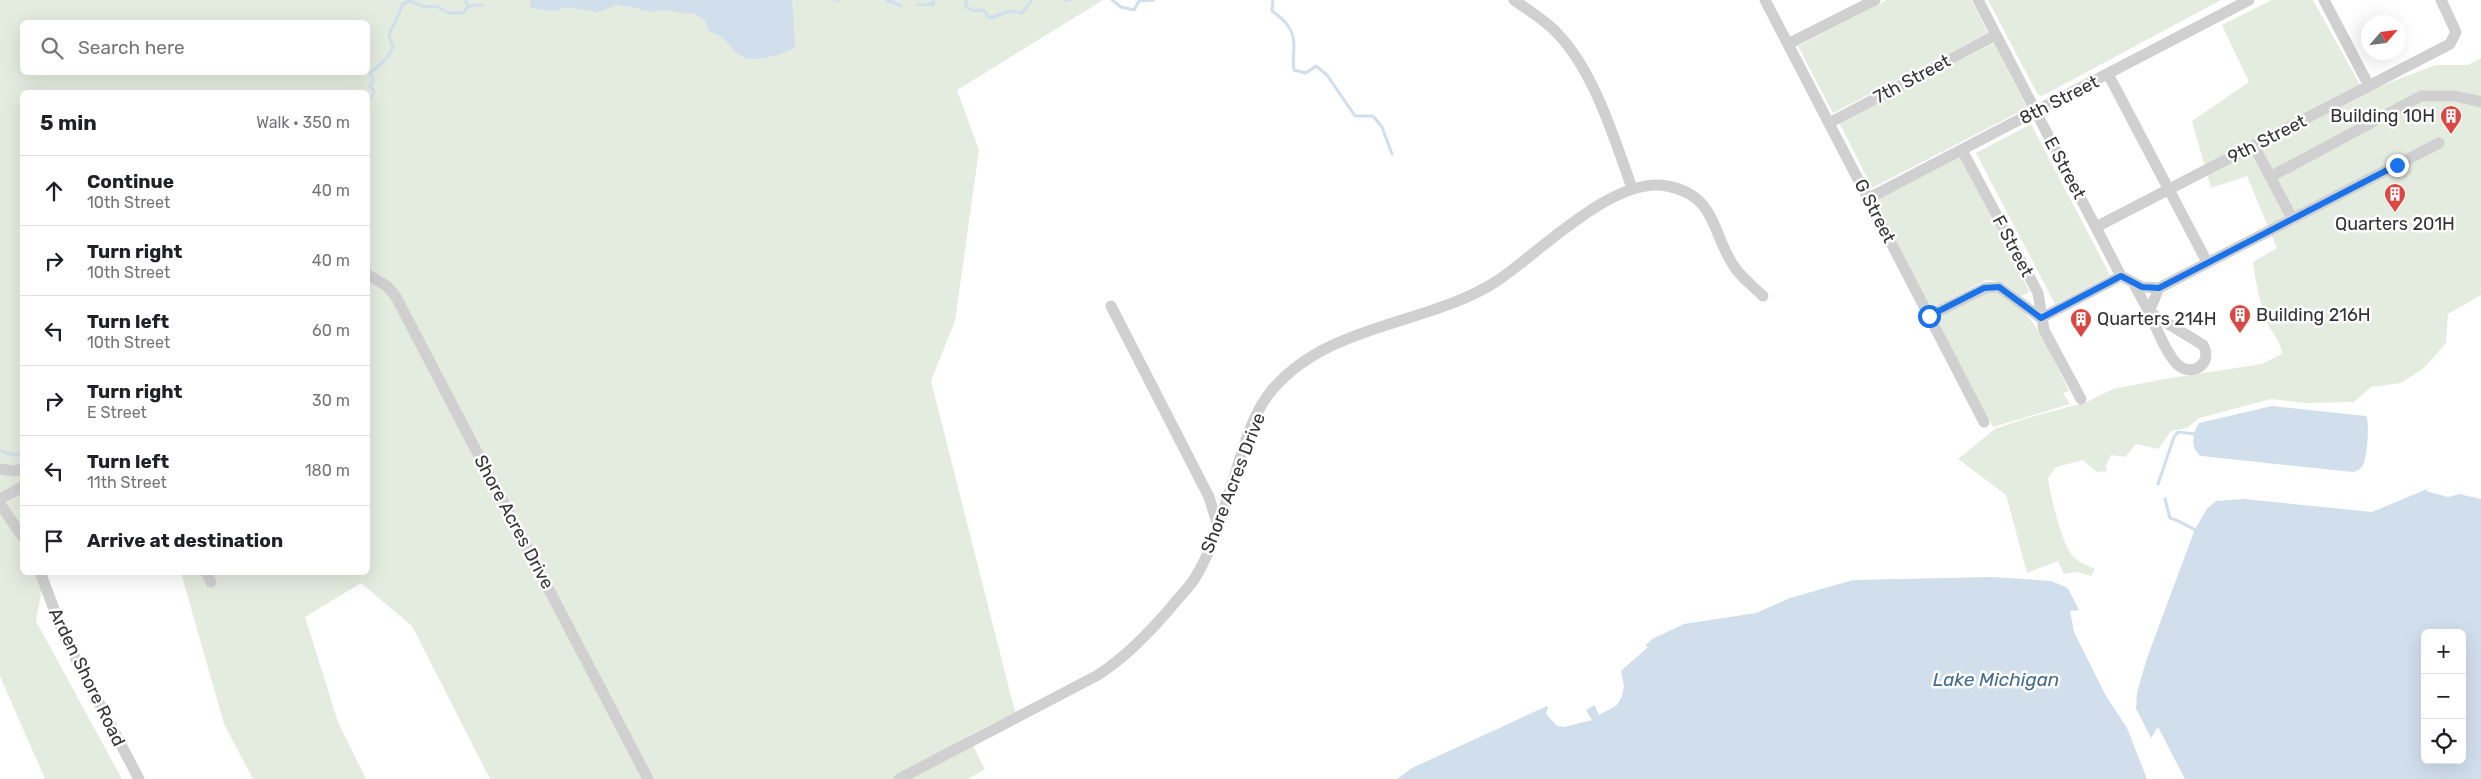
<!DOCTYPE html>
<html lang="en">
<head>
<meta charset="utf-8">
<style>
	:root { --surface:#fff; --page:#f2f2f2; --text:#202124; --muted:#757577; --line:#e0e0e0 }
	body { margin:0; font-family:Rubik,sans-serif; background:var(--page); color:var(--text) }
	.controls { position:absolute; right:15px; bottom:15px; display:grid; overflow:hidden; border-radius:8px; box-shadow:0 5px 20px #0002 }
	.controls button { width:45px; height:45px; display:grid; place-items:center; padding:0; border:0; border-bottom:1px solid var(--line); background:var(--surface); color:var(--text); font:25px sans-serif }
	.compass { position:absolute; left:2361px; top:15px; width:45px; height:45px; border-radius:50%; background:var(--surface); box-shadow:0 5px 20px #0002; rotate:62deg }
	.stop { position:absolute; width:15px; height:15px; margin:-11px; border:4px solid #1a73e8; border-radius:50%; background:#fff }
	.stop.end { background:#1a73e8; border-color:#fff; box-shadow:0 1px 5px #0008 }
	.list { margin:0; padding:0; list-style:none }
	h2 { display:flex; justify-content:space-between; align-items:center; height:65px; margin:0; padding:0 20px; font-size:21px }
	h2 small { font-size:16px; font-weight:400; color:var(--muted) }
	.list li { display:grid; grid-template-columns:32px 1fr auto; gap:15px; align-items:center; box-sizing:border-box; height:70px; padding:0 20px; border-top:1px solid var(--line) }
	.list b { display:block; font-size:19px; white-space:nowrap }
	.list p { margin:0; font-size:16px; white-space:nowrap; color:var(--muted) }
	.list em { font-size:16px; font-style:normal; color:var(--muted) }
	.icon { flex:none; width:28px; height:28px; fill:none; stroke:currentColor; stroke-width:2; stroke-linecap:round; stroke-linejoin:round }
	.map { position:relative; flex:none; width:2481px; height:779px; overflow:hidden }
	.search { position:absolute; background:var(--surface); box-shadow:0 5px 20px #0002; left:20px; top:20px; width:350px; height:55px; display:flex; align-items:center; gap:12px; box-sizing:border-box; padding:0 18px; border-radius:8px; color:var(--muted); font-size:19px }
	.panel { position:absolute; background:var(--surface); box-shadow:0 5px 20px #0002; left:20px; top:90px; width:350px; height:485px; border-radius:8px }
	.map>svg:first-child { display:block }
	.green { fill:#e4ebdf; fill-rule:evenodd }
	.water { fill:#d1deec; fill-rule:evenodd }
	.pier { fill:#fff }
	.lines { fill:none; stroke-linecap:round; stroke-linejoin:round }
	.stream { stroke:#d1deec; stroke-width:3 }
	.minor { stroke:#d0d0d0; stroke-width:11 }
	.route { stroke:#1a73e8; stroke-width:6 }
	.labels { text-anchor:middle; stroke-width:5; stroke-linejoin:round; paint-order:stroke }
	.street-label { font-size:18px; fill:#333; stroke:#fff }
	.poi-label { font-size:18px; fill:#333; stroke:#fff; text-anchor:start }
	.water-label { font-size:19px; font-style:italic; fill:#446c91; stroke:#fff }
</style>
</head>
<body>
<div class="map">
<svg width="2481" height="779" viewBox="0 0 2481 779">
	<rect width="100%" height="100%" fill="#fff"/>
	<g class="green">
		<path d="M0 0H1103L957 90 979 150 955 321 931 381 1015 712 968 736 985 769 968 779H490L412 626 361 583 305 617 338 722 366 779H253L224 724 181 573 368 572V92H22V572L45 573 36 621 122 779H45L0 676ZM22 22H368V72H22Z"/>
		<path d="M1887 0H1971L1988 33 1833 113 1798 46Z"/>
		<path d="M1988 0H2221L2042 96 2038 95Z"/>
		<path d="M2272 0H2313L2364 92 2436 65H2468L2481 58V295L2448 314 2446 343 2424 368 2401 383 2371 387 2354 402 2306 403 2271 399 2199 418 2187 428 2171 431 2158 449 2136 444 2125 457 2111 455 2106 465 2107 471 2097 472 2083 460 2056 467 2048 478C2051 497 2062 550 2077 560 2082 564 2090 566 2095 569L2091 576 2077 572 2064 574 2058 561 2027 573 2006 495 1958 459 1995 429 2024 419 2087 402 2113 389 2164 379 2262 364 2282 354C2281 340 2270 332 2266 319 2259 300 2256 282 2253 262L2277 248 2247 176 2211 188 2192 121 2249 82 2222 25Z"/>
		<path d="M1994 43 2027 108 1872 188 1839 122Z"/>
		<path d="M2031 124 2110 275 2055 304 1976 153Z"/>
		<path d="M1959 155 2030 292 2021 296 2003 282 1986 280 1931 309 1874 199Z"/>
		<path d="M1986 291C2028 292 2052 358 2069 391L2063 393 2070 404 1993 427 1935 317Z"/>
	</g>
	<g class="water">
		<path d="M529 0H792L795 44 794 48C782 55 752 64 740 55 728 47 725 34 709 32L705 20 695 14 661 10 653 12 626 6 617 5 597 12 567 7 553 11 531 8Z"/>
		<path d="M2272 406 2366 416C2370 422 2367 458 2363 465 2360 470 2357 471 2353 472L2201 456C2190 449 2192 433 2199 423Z"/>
		<path d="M2481 482V779H2172L2136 709 2137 693 2147 658 2195 529 2207 509 2216 501 2244 499 2372 512 2427 489ZM2425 633H2462V760H2425Z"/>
		<path d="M1992 577 2051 581 2068 588 2165 779H1397L1412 768 1547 706 1558 724 1580 721 1589 716 1586 710 1595 705 1597 711 1616 697 1620 670 1652 639 1684 624 1756 613 1790 598 1853 580Z"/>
	</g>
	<g class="pier">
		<path d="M2476 479H2481V499L2459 494 2448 497 2426 491 2431 486 2459 485Z"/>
		<path d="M2066 584 2069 585 2075 596 2168 779H2147L2127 728 2106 696 2074 632 2070 611 2079 610Z"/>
		<path d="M1643 644 1648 647 1621 671 1624 686 1622 696 1617 705 1599 715 1594 703 1599 707 1614 695 1618 669Z"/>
		<path d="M1549 704 1559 722 1579 719 1586 715 1584 711 1586 710 1592 720 1564 727 1557 726 1546 714Z"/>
		<path d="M2134 705 2151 738 2158 727 2185 779H2169L2134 710Z"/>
	</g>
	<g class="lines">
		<g class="stream">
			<path d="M465 0 468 6"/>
			<path d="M836 0H839"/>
			<path d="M887 0 901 6"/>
			<path d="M967 0 965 6 973 11 984 10 988 17H993L1009 11 1022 13 1032 0"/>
			<path d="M1065 0H1069"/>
			<path d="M1112 0 1121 7 1134 10 1139 1 1154 0"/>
			<path d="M1273 0 1272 11C1285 20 1294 29 1294 46 1294 55 1292 60 1294 70L1306 73 1316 66 1327 75 1355 116H1373L1382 127 1392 154"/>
			<path d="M918 5 934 4 933 0"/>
			<path d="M468 6 482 5"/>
			<path d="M368 96 371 98 374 91 370 86 373 80 370 73 385 60 393 48 389 35 403 4 410 1 425 7 436 6 449 13H463L468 6"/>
			<path d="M0 451 14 455 22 454"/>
			<path d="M2158 484 2174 437 2178 432 2195 434"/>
			<path d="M2165 499 2170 518C2181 521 2188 527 2198 531"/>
		</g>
		<g class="minor">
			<path d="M1514 0C1528 10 1545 20 1557 33 1594 71 1614 138 1632 188"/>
			<path d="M1765 0 1984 422"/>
			<path d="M1978 0 2121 276 2142 287 2159 288 2439 143"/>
			<path d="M2324 0 2369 86"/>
			<path d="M1788 44 1875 0"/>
			<path d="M2108 74 2207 262"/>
			<path d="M1829 123 1996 35"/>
			<path d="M2254 146 2292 218"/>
			<path d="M1962 150 2038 293 2044 330 2081 399"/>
			<path d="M2270 177 2421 96H2455L2481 102"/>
			<path d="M1869 198 2249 0"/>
			<path d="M2096 227 2450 44 2456 32 2441 0"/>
			<path d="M368 275 387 286 396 297 648 779"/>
			<path d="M2134 284 2149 312"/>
			<path d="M1111 306 1209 497 1218 526"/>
			<path d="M2149 312 2203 345C2214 364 2191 378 2177 364 2166 353 2156 327 2149 312Z"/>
			<path d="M2149 312 2159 288"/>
			<path d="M1929 316 1985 288 1999 287 2041 318 2121 276"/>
			<path d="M0 469 14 471 22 469"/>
			<path d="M0 499 22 487"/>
			<path d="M0 504 22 536"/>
			<path d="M40 572 65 638 139 779"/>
			<path d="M206 572 211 582"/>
			<path d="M899 779 1098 675C1129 655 1154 628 1177 600 1183 593 1190 586 1195 578 1213 549 1222 513 1233 481 1243 450 1251 415 1272 390 1330 322 1427 326 1497 281 1539 253 1614 175 1667 186 1719 196 1711 236 1736 269 1743 279 1754 287 1763 296"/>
		</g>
	</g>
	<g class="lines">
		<path class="route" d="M1929 316 1984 288 1999 287 2041 318 2121 276 2142 287 2159 288 2397 165"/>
	</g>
	<defs>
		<g id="building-pin" transform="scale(1.125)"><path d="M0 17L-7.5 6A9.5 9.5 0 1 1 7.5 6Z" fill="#db4843" stroke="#fff"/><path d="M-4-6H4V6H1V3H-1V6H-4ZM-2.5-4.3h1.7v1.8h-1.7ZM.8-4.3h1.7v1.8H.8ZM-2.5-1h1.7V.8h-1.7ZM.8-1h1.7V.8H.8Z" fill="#fff"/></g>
	</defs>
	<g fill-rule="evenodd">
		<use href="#building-pin" x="2451" y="116"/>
		<use href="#building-pin" x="2395" y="194"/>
		<use href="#building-pin" x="2240" y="315"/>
		<use href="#building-pin" x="2081" y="319"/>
	</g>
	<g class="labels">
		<g class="street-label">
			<text transform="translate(1912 79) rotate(-28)" y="6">7th Street</text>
			<text transform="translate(2059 100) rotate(-27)" y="6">8th Street</text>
			<text transform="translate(2267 139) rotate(-27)" y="6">9th Street</text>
			<text transform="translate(2065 168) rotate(62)" y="6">E Street</text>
			<text transform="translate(1875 211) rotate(63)" y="6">G Street</text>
			<text transform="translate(2013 246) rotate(62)" y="6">F Street</text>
			<text transform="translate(1233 483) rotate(-69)" y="6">Shore Acres Drive</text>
			<text transform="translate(514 522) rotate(62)" y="6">Shore Acres Drive</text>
			<text transform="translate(87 677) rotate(64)" y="6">Arden Shore Road</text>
		</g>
		<g class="poi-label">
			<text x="2435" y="122" text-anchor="end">Building 10H</text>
			<text x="2395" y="230" text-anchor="middle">Quarters 201H</text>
			<text x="2256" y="321">Building 216H</text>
			<text x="2097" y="325">Quarters 214H</text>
		</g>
		<g class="water-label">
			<text x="1996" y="686">Lake Michigan</text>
		</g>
	</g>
</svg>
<div class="controls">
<button>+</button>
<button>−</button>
<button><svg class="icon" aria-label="locate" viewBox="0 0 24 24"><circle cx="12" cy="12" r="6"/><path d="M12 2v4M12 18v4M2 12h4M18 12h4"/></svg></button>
</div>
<svg class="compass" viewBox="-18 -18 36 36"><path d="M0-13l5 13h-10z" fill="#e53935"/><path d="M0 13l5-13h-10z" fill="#757577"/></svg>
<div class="stop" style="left:1929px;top:316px"></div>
<div class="stop end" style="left:2397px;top:165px"></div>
<div class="search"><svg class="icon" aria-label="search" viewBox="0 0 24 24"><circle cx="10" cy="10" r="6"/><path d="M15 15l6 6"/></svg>Search here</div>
<section class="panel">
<h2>5 min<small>Walk · 350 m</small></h2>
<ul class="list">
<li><svg class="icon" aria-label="ahead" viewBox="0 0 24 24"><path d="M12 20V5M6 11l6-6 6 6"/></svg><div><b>Continue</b><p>10th Street</p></div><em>40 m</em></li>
<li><svg class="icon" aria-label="right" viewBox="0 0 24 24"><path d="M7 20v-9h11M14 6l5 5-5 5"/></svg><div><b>Turn right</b><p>10th Street</p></div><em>40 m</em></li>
<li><svg class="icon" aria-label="left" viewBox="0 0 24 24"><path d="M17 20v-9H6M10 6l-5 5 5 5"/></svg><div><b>Turn left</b><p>10th Street</p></div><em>60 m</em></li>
<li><svg class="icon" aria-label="right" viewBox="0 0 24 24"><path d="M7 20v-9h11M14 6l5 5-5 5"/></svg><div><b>Turn right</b><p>E Street</p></div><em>30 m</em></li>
<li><svg class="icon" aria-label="left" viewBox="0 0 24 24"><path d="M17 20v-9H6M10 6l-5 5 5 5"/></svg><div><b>Turn left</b><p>11th Street</p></div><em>180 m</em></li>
<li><svg class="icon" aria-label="arrive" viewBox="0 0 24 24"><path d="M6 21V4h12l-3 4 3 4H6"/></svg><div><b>Arrive at destination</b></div></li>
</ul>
</section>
</div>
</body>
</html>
